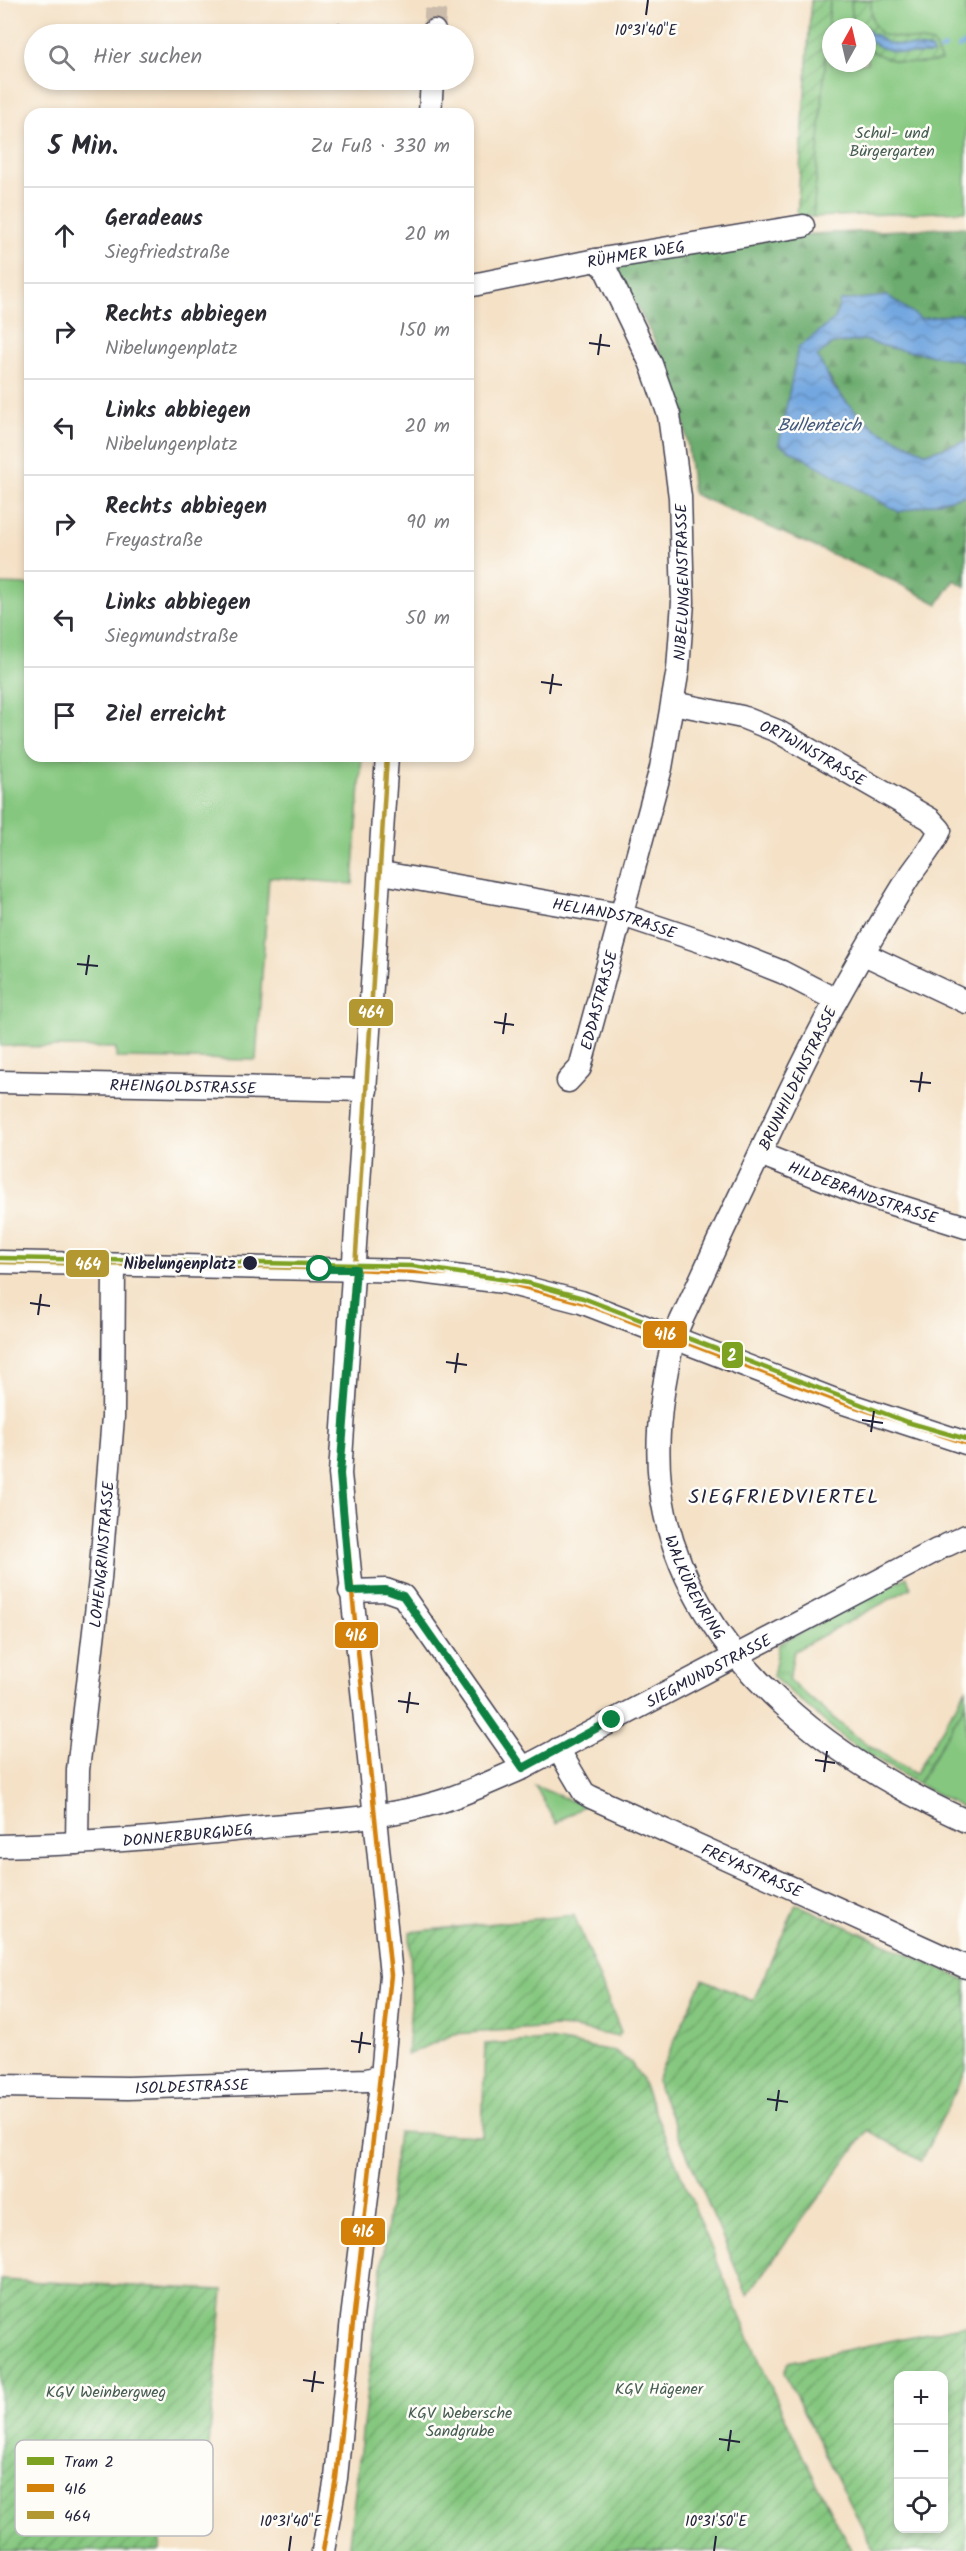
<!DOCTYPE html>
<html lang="de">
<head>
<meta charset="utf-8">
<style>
	:root { --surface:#fff; --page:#f2f2f3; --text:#2b2b33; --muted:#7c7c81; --line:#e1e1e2 }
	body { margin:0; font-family:Kalam,sans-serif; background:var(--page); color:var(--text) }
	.controls { position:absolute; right:18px; bottom:18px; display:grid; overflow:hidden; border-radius:12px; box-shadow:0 3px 9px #0003 }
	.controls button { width:54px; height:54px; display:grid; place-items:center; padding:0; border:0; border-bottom:2px solid var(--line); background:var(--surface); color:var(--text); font:30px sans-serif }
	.compass { position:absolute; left:822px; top:18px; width:54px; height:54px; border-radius:50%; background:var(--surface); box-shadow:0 3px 9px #0003; rotate:8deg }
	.stop { position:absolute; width:18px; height:18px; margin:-14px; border:4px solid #0b8043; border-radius:50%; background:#fff }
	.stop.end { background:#0b8043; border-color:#fff; box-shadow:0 2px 6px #0008 }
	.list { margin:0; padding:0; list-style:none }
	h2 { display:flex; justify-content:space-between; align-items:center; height:78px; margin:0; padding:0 24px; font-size:26px }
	h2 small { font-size:20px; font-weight:400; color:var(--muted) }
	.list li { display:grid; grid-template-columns:39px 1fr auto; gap:18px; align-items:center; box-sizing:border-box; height:96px; padding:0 24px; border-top:2px solid var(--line) }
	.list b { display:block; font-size:22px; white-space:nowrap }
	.list p { margin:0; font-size:20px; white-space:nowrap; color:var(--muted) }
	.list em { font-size:20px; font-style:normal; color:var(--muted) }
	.icon { flex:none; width:33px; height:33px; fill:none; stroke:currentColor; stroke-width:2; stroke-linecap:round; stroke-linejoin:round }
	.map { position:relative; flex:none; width:966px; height:2551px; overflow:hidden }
	.search { position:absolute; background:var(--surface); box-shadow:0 3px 9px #0003; left:24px; top:24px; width:450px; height:66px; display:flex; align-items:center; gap:15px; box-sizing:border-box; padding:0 21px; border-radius:33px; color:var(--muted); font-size:22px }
	.panel { position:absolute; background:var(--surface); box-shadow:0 3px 9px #0003; left:24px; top:108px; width:450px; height:654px; border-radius:18px }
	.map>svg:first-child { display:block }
	.grass { fill:url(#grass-tufts); stroke:#54745d; stroke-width:1.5 }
	.forest { fill:url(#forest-firs); stroke:#476754; stroke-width:1.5 }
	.park { fill:#85c77f; stroke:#54745d; stroke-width:1.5; fill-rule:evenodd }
	.garden { fill:url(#garden-furrows); stroke:#54745d; stroke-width:1.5; fill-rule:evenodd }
	.water { fill:url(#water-waves); stroke:#4a648e; stroke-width:1.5 }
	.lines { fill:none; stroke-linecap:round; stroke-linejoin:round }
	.stream { stroke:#73a7e0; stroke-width:4.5 }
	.minor-tunnel { stroke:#cabbaa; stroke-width:22; stroke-dasharray:22 11; stroke-linecap:butt }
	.minor-casing { stroke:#423f50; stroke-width:25 }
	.minor { stroke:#fff; stroke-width:22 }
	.rail-casing { stroke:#22223b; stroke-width:7 }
	.rail { stroke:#fdfcf7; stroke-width:4.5; stroke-dasharray:14; stroke-linecap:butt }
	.bus-1-casing { stroke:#fdfcf7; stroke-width:9 }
	.bus-2-casing { stroke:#fdfcf7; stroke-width:9 }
	.bus-1 { stroke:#d48109; stroke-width:4.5 }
	.bus-2 { stroke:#b39831; stroke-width:4.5 }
	.tram-1-casing { stroke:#fdfcf7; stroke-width:9 }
	.tram-1 { stroke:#7da121; stroke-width:4.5 }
	.route { stroke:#0b8043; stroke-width:8 }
	.ticks { fill:none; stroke:#22223b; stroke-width:2 }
	.stop-dot { fill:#22223b; stroke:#fdfcf7; stroke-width:2 }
	.labels { text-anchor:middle; stroke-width:5; stroke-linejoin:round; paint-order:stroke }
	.park-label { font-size:16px; fill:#455c53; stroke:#fdfcf7 }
	.street-label { font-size:16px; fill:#22223b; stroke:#fdfcf7 }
	.stop-label { font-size:16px; font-weight:bold; fill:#22223b; stroke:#fdfcf7; text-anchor:end }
	.water-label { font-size:18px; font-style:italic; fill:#42577d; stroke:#fdfcf7 }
	.quarter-label { font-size:20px; letter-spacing:1.5px; fill:#22223b; stroke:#fdfcf7 }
	.key { fill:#fdfcf7; stroke:#bbbbbf; stroke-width:1.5 }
	.key-label { font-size:16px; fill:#22223b }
	.ticks-label { font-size:15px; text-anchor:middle; fill:#22223b; stroke:#fdfcf7; stroke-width:5; stroke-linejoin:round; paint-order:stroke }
	.line-badge { stroke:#fdfcf7; stroke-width:2 }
	.badge-label { font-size:16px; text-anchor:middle; font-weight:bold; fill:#fff }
</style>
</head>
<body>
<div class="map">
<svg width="966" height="2551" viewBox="0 0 966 2551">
	<defs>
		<pattern id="grass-tufts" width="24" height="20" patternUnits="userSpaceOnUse" patternTransform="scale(1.5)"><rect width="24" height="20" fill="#85c77f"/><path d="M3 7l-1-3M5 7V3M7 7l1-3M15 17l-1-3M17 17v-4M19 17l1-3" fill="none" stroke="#6ca169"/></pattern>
		<pattern id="forest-firs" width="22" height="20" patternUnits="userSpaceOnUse" patternTransform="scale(1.5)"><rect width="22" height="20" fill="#6cac6e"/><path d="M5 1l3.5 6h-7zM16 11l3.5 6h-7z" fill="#588c5c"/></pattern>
		<pattern id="garden-furrows" width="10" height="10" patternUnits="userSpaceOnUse" patternTransform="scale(1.5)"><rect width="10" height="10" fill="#85c77f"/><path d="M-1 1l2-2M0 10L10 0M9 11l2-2" fill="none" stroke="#6ca169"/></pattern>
		<pattern id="water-waves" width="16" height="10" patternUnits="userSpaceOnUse" patternTransform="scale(1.5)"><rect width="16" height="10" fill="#73a7e0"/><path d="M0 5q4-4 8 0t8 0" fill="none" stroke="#5e88b7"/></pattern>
	</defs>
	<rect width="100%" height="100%" fill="#fdfcf7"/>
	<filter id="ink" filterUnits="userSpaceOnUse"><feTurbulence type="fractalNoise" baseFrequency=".0167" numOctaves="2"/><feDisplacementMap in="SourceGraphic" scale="12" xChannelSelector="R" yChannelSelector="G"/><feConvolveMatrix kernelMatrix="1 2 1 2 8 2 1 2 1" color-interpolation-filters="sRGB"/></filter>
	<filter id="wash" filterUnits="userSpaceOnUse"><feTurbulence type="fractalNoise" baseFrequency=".008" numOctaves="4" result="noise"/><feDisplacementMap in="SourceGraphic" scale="24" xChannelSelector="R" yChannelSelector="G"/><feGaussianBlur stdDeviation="1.35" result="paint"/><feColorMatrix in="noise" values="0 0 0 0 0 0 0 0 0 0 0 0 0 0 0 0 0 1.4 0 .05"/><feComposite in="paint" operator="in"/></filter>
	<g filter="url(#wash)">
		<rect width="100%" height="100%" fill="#f4e1c6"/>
		<path class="grass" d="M907 1577 911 1588 794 1651 789 1680 856 1737 915 1774 966 1689V1703L918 1784 847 1741 773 1677 779 1644Z"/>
		<g class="forest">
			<path d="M966 227V316L959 314 921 319 888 296 835 319 798 349 899 512 966 495V587L954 580 938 604 896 582 693 494C689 461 687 426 677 394 661 348 635 304 613 261L812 234Z"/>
			<path d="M864 340 891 348 960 360 966 364V441L926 453C910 445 890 439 875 428 849 411 832 384 817 356L832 344Z"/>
		</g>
		<g class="park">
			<path d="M830 0H966V211L813 217ZM831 27H867V63H831Z"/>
			<path d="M0 584 30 585V756H362L353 884 269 877 256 1060 116 1058V1048L0 1046Z"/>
			<path d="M966 1703V1810L918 1784Z"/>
			<path d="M535 1786 584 1806 556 1823Z"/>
		</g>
		<g class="garden">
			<path d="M811 0H830L813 217H797Z"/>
			<path d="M851 0H871C871 14 871 26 883 35L933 43 941 61C913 66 894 64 869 50L867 27H853Z"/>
			<path d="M796 1904 966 1980V2070L921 2161 868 2130 747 2295 656 2081 703 1979 753 2001Z"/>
			<path d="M574 1915 621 2032 618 2037 575 2028 553 2027 454 2034 407 2055 411 2003 410 1932Z"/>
			<path d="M548 2040 615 2051 631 2063 640 2076C707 2235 769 2399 852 2551H348L398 2132 482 2136 485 2044Z"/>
			<path d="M0 2280 223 2290 205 2488 165 2485 160 2551H0Z"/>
			<path d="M966 2325V2551H874L784 2373 788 2362ZM898 2376H944V2528H898Z"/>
		</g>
		<g class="water">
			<path d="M867 29 873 36 875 34 887 43 931 49 933 54C912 55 883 54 867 38Z"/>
			<path d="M888 296 921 319 959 314 966 316V364L960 360 891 348 864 340 832 344 817 356 834 388 851 407 876 429 926 453 966 441V495L899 512 779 444 798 348 835 319 840 301Z"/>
		</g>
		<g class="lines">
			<g class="stream">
				<path d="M959 47 966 44"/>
				<path d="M940 50 945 48"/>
			</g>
		</g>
	</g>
	<g filter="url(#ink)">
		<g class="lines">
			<path class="minor-tunnel" d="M434 31 436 0"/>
			<g class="minor-casing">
				<g id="minor">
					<path d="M434 34V31"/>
					<path d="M430 114 432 80"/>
					<path id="s1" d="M468 286 596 260 803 226"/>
					<path id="s2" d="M673 703 742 717 777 731 930 819 940 830C933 847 918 863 907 880 883 919 859 959 837 999 797 1070 764 1147 728 1220 715 1247 703 1275 690 1302 684 1315 677 1328 673 1341 660 1397 652 1456 665 1514 698 1662 836 1762 966 1821"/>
					<path id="s3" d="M382 873 622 915 721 948 782 972 836 1000"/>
					<path d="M864 954 966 1002"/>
					<path id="s4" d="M568 1081 580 1068 661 768 678 669 683 602 680 497 669 415 651 364 605 268 596 260"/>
					<path id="s5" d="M0 1082 366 1090"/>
					<path id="s6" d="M760 1154 867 1196 966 1227"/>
					<path d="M0 1262 412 1271 504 1282 581 1302 835 1400 966 1443"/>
					<path d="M947 1545 966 1536"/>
					<path d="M350 1591 386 1590 403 1596 523 1768"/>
					<path id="s7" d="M558 1749 584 1793 591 1797 966 1967"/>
					<path id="s8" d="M77 1843 78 1770 100 1579 113 1417 114 1265"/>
					<path id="s9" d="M0 1846C88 1844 176 1837 263 1827 321 1821 383 1819 439 1802 468 1793 495 1780 523 1768L937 1550"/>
					<path id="s10" d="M0 2086 128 2088 367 2080 382 2076"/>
					<path d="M323 2551 336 2478 352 2318 382 2076 391 1975 340 1474 387 756"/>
				</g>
			</g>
			<use href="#minor" class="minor"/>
			<g class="rail-casing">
				<path id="rail" d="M339 34V26"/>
			</g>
			<use href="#rail" class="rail"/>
			<g class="bus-1-casing">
				<g id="bus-1">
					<path d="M355 1269 457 1274 504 1282 581 1302 835 1400 966 1443"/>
					<path d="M323 2551 336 2478 391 1975 340 1474 355 1269"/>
				</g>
			</g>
			<g class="bus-2-casing">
				<g id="bus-2">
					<path d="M0 1262 355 1269"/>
					<path d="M355 1269 387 756"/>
				</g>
			</g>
			<use href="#bus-1" class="bus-1"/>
			<use href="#bus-2" class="bus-2"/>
			<g class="tram-1-casing">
				<path id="tram-1" d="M0 1258 412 1266 528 1283 583 1298 907 1422 966 1439"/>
			</g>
			<use href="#tram-1" class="tram-1"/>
		</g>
	</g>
	<g class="lines" filter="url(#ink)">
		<path class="route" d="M320 1269H356L340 1474 350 1591 386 1590 403 1596 523 1768 612 1720"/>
	</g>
	<path class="ticks" d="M646 15 648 0M589 343 610 346M598 355 601 334M541 682 562 685M550 694 553 674M77 964 98 966M86 975 89 955M494 1022 514 1025M503 1034 506 1013M910 1081 931 1083M919 1092 922 1072M30 1303 50 1306M38 1315 41 1294M446 1362 467 1365M455 1373 458 1353M862 1420 883 1423M871 1432 874 1411M398 1701 419 1704M407 1713 410 1692M815 1760 835 1763M824 1772 827 1751M351 2041 371 2044M359 2053 362 2032M767 2099 788 2102M776 2111 779 2090M303 2380 324 2383M312 2392 315 2371M719 2439 740 2442M728 2451 731 2430M289 2551 291 2536M714 2551 716 2536"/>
	<circle class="stop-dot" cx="250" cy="1263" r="8"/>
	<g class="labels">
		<g class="park-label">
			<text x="892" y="138">Schul- und<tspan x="892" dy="18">Bürgergarten</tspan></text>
			<text x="659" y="2394">KGV Hägener</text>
			<text x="106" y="2397">KGV Weinbergweg</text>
			<text x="460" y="2418">KGV Webersche<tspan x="460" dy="18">Sandgrube</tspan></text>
		</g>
		<g class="street-label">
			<text dy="6" stroke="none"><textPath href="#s1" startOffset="171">RÜHMER WEG</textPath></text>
			<text dy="6" stroke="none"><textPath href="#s4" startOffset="516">NIBELUNGENSTRASSE</textPath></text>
			<text dy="6" stroke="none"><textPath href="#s2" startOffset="150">ORTWINSTRASSE</textPath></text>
			<text dy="6" stroke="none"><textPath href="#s3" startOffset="237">HELIANDSTRASSE</textPath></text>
			<text dy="6" stroke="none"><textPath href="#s4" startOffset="88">EDDASTRASSE</textPath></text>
			<text transform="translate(797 1078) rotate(-64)" y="6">BRUNHILDENSTRASSE</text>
			<text dy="6" stroke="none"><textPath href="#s5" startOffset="183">RHEINGOLDSTRASSE</textPath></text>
			<text dy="6" stroke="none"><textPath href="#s6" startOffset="110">HILDEBRANDSTRASSE</textPath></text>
			<text dy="6" stroke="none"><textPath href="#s8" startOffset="290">LOHENGRINSTRASSE</textPath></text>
			<text dy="6" stroke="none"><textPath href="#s2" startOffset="1131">WALKÜRENRING</textPath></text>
			<text dy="6" stroke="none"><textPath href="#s9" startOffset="742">SIEGMUNDSTRASSE</textPath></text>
			<text dy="6" stroke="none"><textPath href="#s9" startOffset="188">DONNERBURGWEG</textPath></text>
			<text dy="6" stroke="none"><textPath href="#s7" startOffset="236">FREYASTRASSE</textPath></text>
			<text dy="6" stroke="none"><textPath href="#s10" startOffset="192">ISOLDESTRASSE</textPath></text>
		</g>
		<g class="stop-label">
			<text x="236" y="1269">Nibelungenplatz</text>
		</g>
		<g class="water-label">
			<text x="819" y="431">Bullenteich</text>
		</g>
		<g class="quarter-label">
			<text x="784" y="1503">SIEGFRIEDVIERTEL</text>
		</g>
	</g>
	<rect x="15" y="2440" width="198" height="96" rx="9" class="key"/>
	<rect x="27" y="2457" width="27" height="8" fill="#7da121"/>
	<rect x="27" y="2484" width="27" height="8" fill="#d48109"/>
	<rect x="27" y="2511" width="27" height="8" fill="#b39831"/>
	<g class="key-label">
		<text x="64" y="2467">Tram 2</text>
		<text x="64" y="2494">416</text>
		<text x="64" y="2521">464</text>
	</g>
	<g class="ticks-label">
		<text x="646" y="35">10°31'40"E</text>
		<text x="291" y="2526">10°31'40"E</text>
		<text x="716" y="2526">10°31'50"E</text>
	</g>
	<g class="line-badge">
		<rect x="348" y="998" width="46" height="29" rx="6" fill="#b39831"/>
		<rect x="65" y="1249" width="45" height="29" rx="6" fill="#b39831"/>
		<rect x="642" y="1320" width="46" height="29" rx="6" fill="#d48109"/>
		<rect x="721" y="1341" width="23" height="28" rx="6" fill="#7da121"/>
		<rect x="334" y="1621" width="45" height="28" rx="6" fill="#d48109"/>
		<rect x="340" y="2217" width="46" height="29" rx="6" fill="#d48109"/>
	</g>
	<g class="badge-label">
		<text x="371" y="1018">464</text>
		<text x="88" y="1270">464</text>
		<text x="665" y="1340">416</text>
		<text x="732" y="1361">2</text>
		<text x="356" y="1641">416</text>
		<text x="363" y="2237">416</text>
	</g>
</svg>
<div class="controls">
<button>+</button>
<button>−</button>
<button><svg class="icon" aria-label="locate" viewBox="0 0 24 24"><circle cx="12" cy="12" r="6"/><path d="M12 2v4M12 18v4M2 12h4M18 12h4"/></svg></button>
</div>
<svg class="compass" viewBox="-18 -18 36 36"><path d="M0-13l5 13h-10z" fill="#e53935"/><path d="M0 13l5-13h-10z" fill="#7c7c81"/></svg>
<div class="stop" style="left:320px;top:1269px"></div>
<div class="stop end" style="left:612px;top:1720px"></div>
<div class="search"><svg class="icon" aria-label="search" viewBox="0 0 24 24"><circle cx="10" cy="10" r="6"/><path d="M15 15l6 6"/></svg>Hier suchen</div>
<section class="panel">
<h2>5 Min.<small>Zu Fuß · 330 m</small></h2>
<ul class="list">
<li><svg class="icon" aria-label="ahead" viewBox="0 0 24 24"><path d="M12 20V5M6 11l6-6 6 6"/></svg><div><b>Geradeaus</b><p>Siegfriedstraße</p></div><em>20 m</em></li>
<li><svg class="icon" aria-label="right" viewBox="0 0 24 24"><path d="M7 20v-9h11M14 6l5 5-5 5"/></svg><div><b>Rechts abbiegen</b><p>Nibelungenplatz</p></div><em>150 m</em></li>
<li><svg class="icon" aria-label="left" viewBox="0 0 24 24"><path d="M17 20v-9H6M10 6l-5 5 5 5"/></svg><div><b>Links abbiegen</b><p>Nibelungenplatz</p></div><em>20 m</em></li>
<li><svg class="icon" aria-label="right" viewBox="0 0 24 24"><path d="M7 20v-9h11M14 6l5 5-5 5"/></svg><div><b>Rechts abbiegen</b><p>Freyastraße</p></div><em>90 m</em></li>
<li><svg class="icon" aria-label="left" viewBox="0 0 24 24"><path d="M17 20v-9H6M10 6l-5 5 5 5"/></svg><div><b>Links abbiegen</b><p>Siegmundstraße</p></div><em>50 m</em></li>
<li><svg class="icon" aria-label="arrive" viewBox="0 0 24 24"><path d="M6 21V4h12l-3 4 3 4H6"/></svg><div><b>Ziel erreicht</b></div></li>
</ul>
</section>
</div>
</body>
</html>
